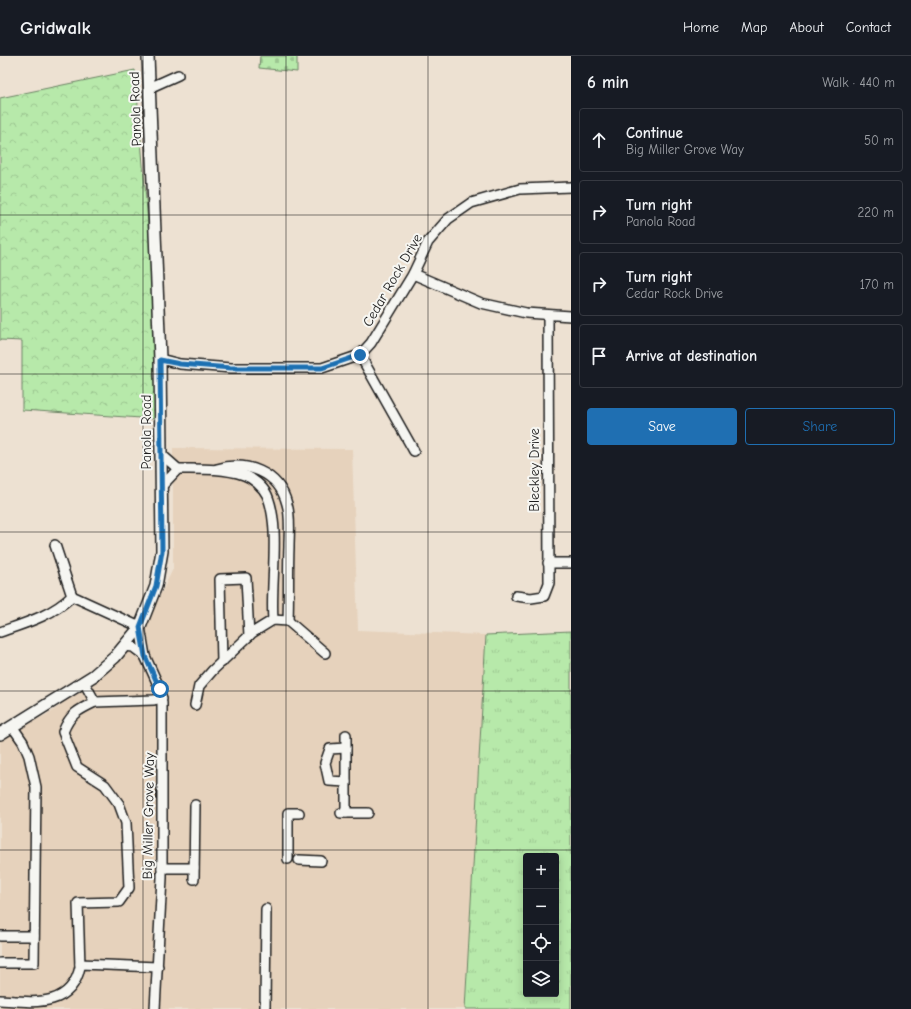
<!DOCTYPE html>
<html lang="en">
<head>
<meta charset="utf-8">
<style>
	:root { --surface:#171b24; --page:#242831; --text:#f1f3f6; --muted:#9ea1a6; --line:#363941; --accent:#1f6fb2 }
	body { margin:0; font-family:"Comic Neue",sans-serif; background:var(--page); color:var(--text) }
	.controls { position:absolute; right:12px; bottom:12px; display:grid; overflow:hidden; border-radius:4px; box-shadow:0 2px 10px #0003 }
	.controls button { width:36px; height:36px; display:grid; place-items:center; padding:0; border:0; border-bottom:1px solid var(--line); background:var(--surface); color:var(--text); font:20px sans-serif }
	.stop { position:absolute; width:12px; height:12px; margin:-9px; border:3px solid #1f6fb2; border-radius:50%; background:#fff }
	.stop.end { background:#1f6fb2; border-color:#fff; box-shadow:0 1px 4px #0008 }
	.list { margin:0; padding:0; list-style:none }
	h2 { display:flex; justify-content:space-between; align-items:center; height:52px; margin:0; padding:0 16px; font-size:17px }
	h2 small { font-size:13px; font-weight:400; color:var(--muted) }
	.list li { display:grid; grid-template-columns:26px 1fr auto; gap:12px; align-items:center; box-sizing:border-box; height:64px; margin:0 8px 8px; padding:0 8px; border:1px solid var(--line); border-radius:4px }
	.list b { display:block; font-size:15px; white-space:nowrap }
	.list p { margin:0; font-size:13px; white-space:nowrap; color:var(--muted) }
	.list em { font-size:13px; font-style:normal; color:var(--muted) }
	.actions { display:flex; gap:8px; padding:12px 16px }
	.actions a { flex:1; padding:9px 0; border:1px solid var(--accent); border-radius:4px; text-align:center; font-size:14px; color:var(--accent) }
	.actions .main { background:var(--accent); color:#fff }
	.icon { flex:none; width:22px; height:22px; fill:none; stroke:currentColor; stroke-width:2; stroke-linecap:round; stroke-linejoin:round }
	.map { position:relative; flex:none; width:571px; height:953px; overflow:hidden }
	header { display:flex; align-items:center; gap:24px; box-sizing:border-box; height:56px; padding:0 20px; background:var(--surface); border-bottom:1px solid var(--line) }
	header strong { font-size:19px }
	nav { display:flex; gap:22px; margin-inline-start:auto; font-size:14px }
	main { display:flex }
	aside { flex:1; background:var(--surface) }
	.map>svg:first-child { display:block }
	.built { fill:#e6d2bc }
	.forest { fill:url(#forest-crowns); stroke:#6a8263 }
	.cemetery { fill:url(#cemetery-stones); stroke:#6a8263 }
	.park { fill:url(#park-tufts); stroke:#6a8263; fill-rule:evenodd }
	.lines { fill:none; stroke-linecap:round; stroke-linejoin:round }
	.minor-casing { stroke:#1c1c1c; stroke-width:12 }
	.major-casing { stroke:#1c1c1c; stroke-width:14 }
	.minor { stroke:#f6f6f2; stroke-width:9 }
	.major { stroke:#f6f6f2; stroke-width:11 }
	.route { stroke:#1f6fb2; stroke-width:5 }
	.grid { fill:none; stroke:#1c1c1c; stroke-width:1; stroke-opacity:0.55 }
	.labels { text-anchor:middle; stroke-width:4; stroke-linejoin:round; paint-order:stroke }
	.street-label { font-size:14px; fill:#1c1c1c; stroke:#f6f6f2 }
</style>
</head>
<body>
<header>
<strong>Gridwalk</strong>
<nav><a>Home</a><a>Map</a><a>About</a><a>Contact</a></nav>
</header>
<main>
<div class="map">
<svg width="571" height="953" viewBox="0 0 571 953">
	<defs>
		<pattern id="forest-crowns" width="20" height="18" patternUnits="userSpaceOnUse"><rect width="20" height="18" fill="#b7e9aa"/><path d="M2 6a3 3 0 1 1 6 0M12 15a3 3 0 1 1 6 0" fill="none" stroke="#9dc792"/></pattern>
		<pattern id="cemetery-stones" width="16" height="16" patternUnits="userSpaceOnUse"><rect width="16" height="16" fill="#b7e9aa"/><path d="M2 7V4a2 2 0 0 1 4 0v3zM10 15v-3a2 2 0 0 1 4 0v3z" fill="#9dc792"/></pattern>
		<pattern id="park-tufts" width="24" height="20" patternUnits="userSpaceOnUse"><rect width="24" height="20" fill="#b7e9aa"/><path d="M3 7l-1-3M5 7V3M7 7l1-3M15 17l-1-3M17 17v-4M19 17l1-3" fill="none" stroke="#9dc792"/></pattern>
	</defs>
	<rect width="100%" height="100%" fill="#ede1d2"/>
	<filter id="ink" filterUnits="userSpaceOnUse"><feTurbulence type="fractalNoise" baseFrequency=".025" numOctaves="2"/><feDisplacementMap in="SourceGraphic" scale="8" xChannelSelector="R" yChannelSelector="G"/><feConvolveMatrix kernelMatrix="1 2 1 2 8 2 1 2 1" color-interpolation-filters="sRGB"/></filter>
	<g filter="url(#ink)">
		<path class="built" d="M173 392 352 393 358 574 486 579 465 953H0V682L50 657 73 639 146 568 173 513Z"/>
		<path class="forest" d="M135 14 160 308 156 363 22 354V285L0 284V42Z"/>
		<path class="cemetery" d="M260 0H297V16L259 12Z"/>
		<path class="park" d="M571 575V953H465L486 579ZM526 800H556V938H526Z"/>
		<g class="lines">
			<g class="minor-casing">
				<g id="minor">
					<path d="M149 32 178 19"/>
					<path d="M413 218 481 247 526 257 571 260"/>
					<path d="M360 299 414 395"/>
					<path d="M160 303 180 308 231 312H322L360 299 371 287 413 218 428 186 448 163 471 147 520 133 571 131"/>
					<path d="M161 398 178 413C200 413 223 412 244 419 253 422 263 431 267 439 281 471 270 528 273 564"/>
					<path d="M217 413C246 404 279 416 287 448 291 461 289 477 289 491 288 515 289 540 288 565"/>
					<path d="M161 431 178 413"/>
					<path d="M55 489 72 540"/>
					<path d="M548 507H571"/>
					<path d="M72 540 140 571 145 600 160 633 162 647V822L155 953"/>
					<path d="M516 540 531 542 544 540 549 527 548 259"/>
					<path d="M0 576C26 567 53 559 72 540"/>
					<path d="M124 590 133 591 145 600"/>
					<path d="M222 606 220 523 246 522 249 580"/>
					<path d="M95 646 154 644 162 642"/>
					<path d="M195 649 199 630 213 614 252 577 273 564 288 565 325 597"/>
					<path d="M346 726 329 725 325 707 330 693 346 692"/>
					<path d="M341 757H368"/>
					<path d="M346 757V679"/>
					<path d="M288 803V757H299"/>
					<path d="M299 804 321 805"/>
					<path d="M162 812H194"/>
					<path d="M194 823 195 749"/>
					<path d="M0 880H34"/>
					<path d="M0 907H34L36 731 29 700 23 686 12 670"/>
					<path d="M80 908 158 911"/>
					<path d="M0 944C32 946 71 953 80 911L78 847 119 846 129 832 126 767 119 748 105 729 77 711 63 676C70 658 78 654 95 646L84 626"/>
					<path d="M265 953 266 853"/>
				</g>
			</g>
			<g class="major-casing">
				<path id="major" d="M0 678 93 620 115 601 140 571 156 530 162 495 160 303 148 0"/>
			</g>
			<use href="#minor" class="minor"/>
			<use href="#major" class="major"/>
		</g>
	</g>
	<g class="lines" filter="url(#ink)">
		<path class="route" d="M160 633 145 600 140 571 156 530 162 495 160 304 180 308 231 312H322L360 299"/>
	</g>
	<path class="grid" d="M143 0V953M286 0V953M428 0V953M0 159H571M0 318H571M0 476H571M0 635H571M0 794H571"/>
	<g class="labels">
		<g class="street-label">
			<text transform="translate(135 53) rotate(-92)" y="5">Panola Road</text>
			<text transform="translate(392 224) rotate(-60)" y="5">Cedar Rock Drive</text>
			<text transform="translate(146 376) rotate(-90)" y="5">Panola Road</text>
			<text transform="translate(534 414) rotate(-90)" y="5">Bleckley Drive</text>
			<text transform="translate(148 760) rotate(-89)" y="5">Big Miller Grove Way</text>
		</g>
	</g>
</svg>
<div class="controls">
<button>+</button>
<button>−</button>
<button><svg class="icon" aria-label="locate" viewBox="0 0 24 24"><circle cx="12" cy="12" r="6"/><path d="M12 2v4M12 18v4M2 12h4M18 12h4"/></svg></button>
<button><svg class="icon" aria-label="layers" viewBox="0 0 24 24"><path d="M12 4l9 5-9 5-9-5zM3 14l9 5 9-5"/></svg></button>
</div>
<div class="stop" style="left:160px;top:633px"></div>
<div class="stop end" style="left:360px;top:299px"></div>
</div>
<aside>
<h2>6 min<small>Walk · 440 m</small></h2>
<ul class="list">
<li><svg class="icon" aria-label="ahead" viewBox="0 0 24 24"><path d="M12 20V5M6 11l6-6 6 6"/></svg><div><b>Continue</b><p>Big Miller Grove Way</p></div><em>50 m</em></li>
<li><svg class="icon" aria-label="right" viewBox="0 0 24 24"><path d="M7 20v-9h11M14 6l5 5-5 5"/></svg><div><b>Turn right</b><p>Panola Road</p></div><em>220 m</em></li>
<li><svg class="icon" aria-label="right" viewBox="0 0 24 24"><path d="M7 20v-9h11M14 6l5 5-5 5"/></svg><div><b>Turn right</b><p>Cedar Rock Drive</p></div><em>170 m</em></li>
<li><svg class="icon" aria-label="arrive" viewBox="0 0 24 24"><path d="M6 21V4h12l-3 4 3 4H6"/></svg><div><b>Arrive at destination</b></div></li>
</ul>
<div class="actions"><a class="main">Save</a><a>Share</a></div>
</aside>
</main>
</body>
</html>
